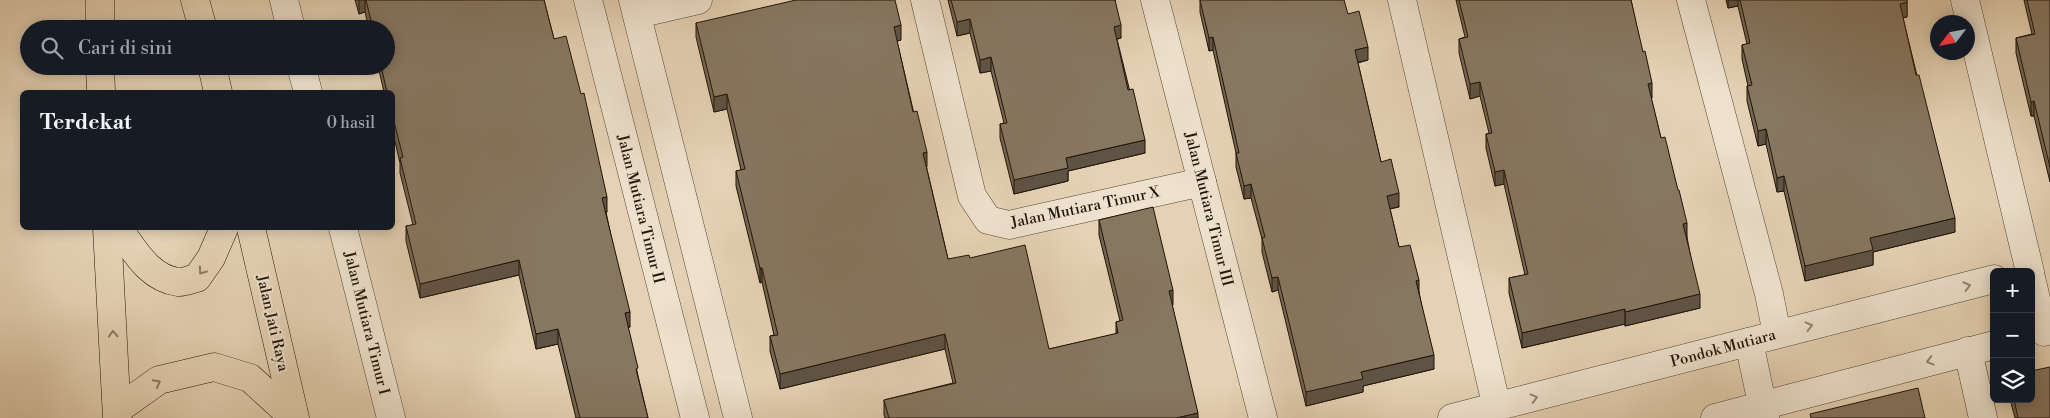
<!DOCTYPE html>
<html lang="id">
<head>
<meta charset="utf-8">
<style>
	:root { --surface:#171b24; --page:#20242c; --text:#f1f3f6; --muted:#9ea1a6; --line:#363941 }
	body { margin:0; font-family:"Libre Bodoni",serif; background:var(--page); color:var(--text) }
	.controls { position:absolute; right:15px; bottom:15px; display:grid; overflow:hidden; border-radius:8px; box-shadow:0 2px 12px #0003 }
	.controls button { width:45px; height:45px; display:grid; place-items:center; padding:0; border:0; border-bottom:1px solid var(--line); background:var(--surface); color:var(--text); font:25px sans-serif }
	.compass { position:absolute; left:1930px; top:15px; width:45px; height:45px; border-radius:50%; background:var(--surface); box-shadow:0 2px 12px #0003; rotate:238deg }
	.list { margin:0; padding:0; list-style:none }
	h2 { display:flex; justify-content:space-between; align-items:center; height:65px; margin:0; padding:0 20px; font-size:21px }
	h2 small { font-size:16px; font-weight:400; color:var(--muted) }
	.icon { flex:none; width:28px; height:28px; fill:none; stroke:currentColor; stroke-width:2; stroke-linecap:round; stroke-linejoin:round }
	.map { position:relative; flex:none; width:2050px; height:418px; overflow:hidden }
	.search { position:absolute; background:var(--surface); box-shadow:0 2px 12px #0003; left:20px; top:20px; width:375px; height:55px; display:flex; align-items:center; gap:12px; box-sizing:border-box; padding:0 18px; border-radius:28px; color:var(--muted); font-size:19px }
	.panel { position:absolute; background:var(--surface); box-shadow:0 2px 12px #0003; left:20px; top:90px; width:375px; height:140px; border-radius:8px }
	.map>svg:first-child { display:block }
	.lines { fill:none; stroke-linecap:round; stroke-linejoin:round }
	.street-casing { stroke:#514433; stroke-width:29 }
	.primary-casing { stroke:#201408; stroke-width:29 }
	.street { stroke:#eee2ce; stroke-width:28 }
	.primary { stroke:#e5d2b4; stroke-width:28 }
	.wall { fill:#736653; stroke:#201408 }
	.shaded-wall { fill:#5e5344; stroke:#201408 }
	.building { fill:#867761; stroke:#201408 }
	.oneway { stroke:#8c7c67 }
	.oneway2 { stroke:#918575 }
	.labels { text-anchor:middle; stroke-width:4; stroke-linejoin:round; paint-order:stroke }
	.street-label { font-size:15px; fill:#201408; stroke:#eee2ce }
</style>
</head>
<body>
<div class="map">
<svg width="2050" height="418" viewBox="0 0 2050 418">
	<rect width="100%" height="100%" fill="#e5d2b4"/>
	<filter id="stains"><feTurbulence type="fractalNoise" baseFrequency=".004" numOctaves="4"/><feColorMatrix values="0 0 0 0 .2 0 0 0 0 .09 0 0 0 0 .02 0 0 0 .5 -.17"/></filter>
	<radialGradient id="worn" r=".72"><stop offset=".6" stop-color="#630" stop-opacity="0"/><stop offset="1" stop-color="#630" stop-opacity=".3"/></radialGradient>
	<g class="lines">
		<g class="street-casing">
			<g id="street">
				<path d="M284 0 291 29"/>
				<path d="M588 0 695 418"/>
				<path d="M633 0 738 418"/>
				<path d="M925 0 972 196 988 220 1009 225 1202 182"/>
				<path d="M1155 0 1263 418"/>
				<path d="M1402 0 1497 408"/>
				<path d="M1691 0 1769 294 1777 334"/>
				<path d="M1965 0 2030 272"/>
				<path d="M637 14 698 0"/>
				<path d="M301 66 308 92"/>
				<path d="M343 228 391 418"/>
				<path d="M2031 278 2044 332"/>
				<path d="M1749 342 1765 418"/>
				<path d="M1968 351 1983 418"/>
				<path d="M1452 418 1994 279"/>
				<path d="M1715 418 1994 345"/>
			</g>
		</g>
		<g class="primary-casing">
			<g id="primary">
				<path d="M100 0V29"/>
				<path d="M195 0 203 29"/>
				<path d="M100 66 101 92"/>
				<path d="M212 66 218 92"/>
				<path d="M107 228 117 418"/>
				<path d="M118 228C134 249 148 278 178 282 183 283 191 279 197 278L211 258 224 228"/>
				<path d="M251 228 295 418"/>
				<path d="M117 410 159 380 214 367 250 378 294 418"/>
			</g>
		</g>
		<use href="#street" class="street"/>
		<use href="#primary" class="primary"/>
	</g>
	<g class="wall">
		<path d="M355 0H544L554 39 607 212H606L630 327 628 328 638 376 648 418H576L558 344 536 349 519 275 420 298 406 241V226L413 225 400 173V163L392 129V92H384L378 66H386V29H369L365 12 359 14Z"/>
		<path d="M948 0H1115L1121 38 1117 39 1145 153 1068 171V181L1014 194 1000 138V124L1004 123 991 71 980 73 970 33 957 36Z"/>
		<path d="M1200 0 1348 14 1368 60 1358 63 1381 162 1399 207 1390 209 1399 247 1419 292 1434 369 1363 386V392L1306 406 1278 290 1272 292 1262 252V239L1251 198 1244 199 1236 167V153L1213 50 1209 51 1200 12Z"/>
		<path d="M1456 0H1631L1652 98H1651L1661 138 1687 237 1700 308 1625 326V324L1522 348 1509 293V278L1525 275 1504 184 1495 186 1486 148V134L1489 133 1480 96 1470 99 1459 53V39L1465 37Z"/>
		<path d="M1726 0H1907V17L1903 18 1955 232 1873 252V265L1805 281 1784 191 1777 192 1766 144 1758 146 1747 101V86H1748L1742 59V45L1747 44 1738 6 1728 8Z"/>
		<path d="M2024 0H2050V182L2034 116H2031L2016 53V38L2032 34Z"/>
		<path d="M696 23 901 40 897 41 948 259 970 258 1049 349 1116 334V322L1120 321 1099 235V220L1173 305H1172L1198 418H885L884 415V400L953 383 945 349 780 389 770 351V336L774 335 762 282 760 283 736 186V171L741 170 727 109 714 112 696 37Z"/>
		<path d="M2010 399H2031L2050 418H2015Z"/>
	</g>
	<g class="shaded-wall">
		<path d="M359 0H365V12L359 14Z"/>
		<path d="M1728 0H1738V6L1728 8Z"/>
		<path d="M1907 2V17L1900 18V4Z"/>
		<path d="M970 19V33L957 36V22Z"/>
		<path d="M901 25V40L894 42V27Z"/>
		<path d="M1121 25V38L1114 40V27Z"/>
		<path d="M1213 37V50L1209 51V38Z"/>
		<path d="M1368 47V60L1355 63V50Z"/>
		<path d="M991 57V71L980 73V60Z"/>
		<path d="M1480 82V96L1470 99V84Z"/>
		<path d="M1652 83V98L1648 99V84Z"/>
		<path d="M727 94V109L714 112V97Z"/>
		<path d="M2034 101V116H2031V102Z"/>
		<path d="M1766 129V144L1758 146V131Z"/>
		<path d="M1145 140V153L1068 171V181L1014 194V180L1066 158Z"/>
		<path d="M927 152V167L923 168V153Z"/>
		<path d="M1504 170V184L1495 186V172Z"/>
		<path d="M1784 176V191L1777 192V178Z"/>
		<path d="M1251 184V198L1244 199V186Z"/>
		<path d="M1399 193V207L1387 209V196Z"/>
		<path d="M607 197V212L602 213V198Z"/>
		<path d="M1955 218V232L1873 252V265L1805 281V266L1870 238Z"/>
		<path d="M1687 223V237L1683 238V224Z"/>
		<path d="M519 260V275L420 298V284Z"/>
		<path d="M760 268H762V282L760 283Z"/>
		<path d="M1278 277V290L1272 292V278Z"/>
		<path d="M1419 280V294L1416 281Z"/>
		<path d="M1173 290V305L1169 306V291Z"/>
		<path d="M1700 294V308L1625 326V312Z"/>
		<path d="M1625 309V324L1522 348V333Z"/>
		<path d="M630 312V327L625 328V313Z"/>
		<path d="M558 329V344L536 349V334Z"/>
		<path d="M945 334V349L780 389V374Z"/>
		<path d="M1434 355V369L1363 386V392L1306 406V392L1361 372Z"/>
		<path d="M1198 413V418H1176Z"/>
	</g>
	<g class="building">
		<path d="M366 0H544L554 39 566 36 581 94 584 93 607 197 602 198 630 312 625 313 638 368 636 369 648 418H580L558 329 536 334 519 260 420 284 406 226 416 224 400 158 403 157 392 114V92H387L381 66H386V29H373Z"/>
		<path d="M796 0H895L901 25 894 27 913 112 917 111 927 152 923 153 948 259 969 255 970 258 1025 245 1049 349 1118 333 1116 322 1123 320 1099 220 1153 207 1173 290 1169 291 1198 413 1176 418H889L884 400 956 383 945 334 780 374 770 336 778 335 762 268H760L736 171 745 169 727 94 714 97 696 23Z"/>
		<path d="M951 0H1115L1121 25 1114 27 1128 90 1133 89 1145 140 1066 158 1068 168 1014 180 1000 124 1007 123 991 57 980 60 970 19 957 22Z"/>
		<path d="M1200 0H1344L1348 14 1359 11 1368 47 1355 50 1381 162 1391 159 1399 193 1387 196 1399 247 1410 245 1419 280 1416 281 1434 355 1361 372 1363 379 1306 392 1278 277 1272 278 1262 238 1265 237 1251 184 1244 186 1236 153H1239L1213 37 1209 38Z"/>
		<path d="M1459 0H1631L1643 52 1645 51 1652 83 1648 84 1661 138 1665 137 1678 190H1679L1687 223 1683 224 1700 294 1625 312V309L1522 333 1509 278 1528 274 1504 170 1495 172 1486 134 1492 133 1480 82 1470 84 1459 39 1468 37Z"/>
		<path d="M1740 0H1907V2L1900 4 1916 75H1919L1955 218 1870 238 1873 250 1805 266 1784 176 1777 178 1766 129 1758 131 1747 86 1752 85 1742 45 1750 43Z"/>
		<path d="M2027 0H2050V167L2034 101 2031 102 2016 38 2035 34Z"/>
		<path d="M2050 367V418H2018L2014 399H2031V371Z"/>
		<path d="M1918 388 1925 418H1811L1810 414Z"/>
	</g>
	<defs><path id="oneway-chevron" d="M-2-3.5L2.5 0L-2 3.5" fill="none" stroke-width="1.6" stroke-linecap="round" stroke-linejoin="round" transform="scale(1.25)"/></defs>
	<g class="oneway">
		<use href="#oneway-chevron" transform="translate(202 271) rotate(126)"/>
		<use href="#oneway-chevron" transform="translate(113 334) rotate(-93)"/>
		<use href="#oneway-chevron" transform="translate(157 383) rotate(-28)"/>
	</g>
	<g class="oneway2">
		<use href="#oneway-chevron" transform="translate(1967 286) rotate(-14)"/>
		<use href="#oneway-chevron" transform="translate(1809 326) rotate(-14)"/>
		<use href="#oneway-chevron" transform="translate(1930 361) rotate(165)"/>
		<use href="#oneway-chevron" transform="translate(1534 398) rotate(-15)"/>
	</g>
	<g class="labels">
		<g class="street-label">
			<text transform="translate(1085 207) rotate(-12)" y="5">Jalan Mutiara Timur X</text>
			<text transform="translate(641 209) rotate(76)" y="5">Jalan Mutiara Timur II</text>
			<text transform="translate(1209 209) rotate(76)" y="5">Jalan Mutiara Timur III</text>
			<text transform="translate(273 323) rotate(77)" y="5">Jalan Jati Raya</text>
			<text transform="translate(367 323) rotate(76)" y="5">Jalan Mutiara Timur I</text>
			<text transform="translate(1723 348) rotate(-15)" y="5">Pondok Mutiara</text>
		</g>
	</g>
	<rect width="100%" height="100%" filter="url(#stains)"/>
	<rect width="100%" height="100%" fill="url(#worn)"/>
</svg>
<div class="controls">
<button>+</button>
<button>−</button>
<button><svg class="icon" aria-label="layers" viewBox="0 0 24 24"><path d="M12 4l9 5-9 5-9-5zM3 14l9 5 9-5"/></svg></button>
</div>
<svg class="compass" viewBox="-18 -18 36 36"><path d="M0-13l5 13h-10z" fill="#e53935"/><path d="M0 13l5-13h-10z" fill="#9ea1a6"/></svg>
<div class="search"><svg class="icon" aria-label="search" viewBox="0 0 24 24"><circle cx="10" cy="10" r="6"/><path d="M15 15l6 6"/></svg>Cari di sini</div>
<section class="panel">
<h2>Terdekat<small>0 hasil</small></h2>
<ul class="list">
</ul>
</section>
</div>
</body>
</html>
